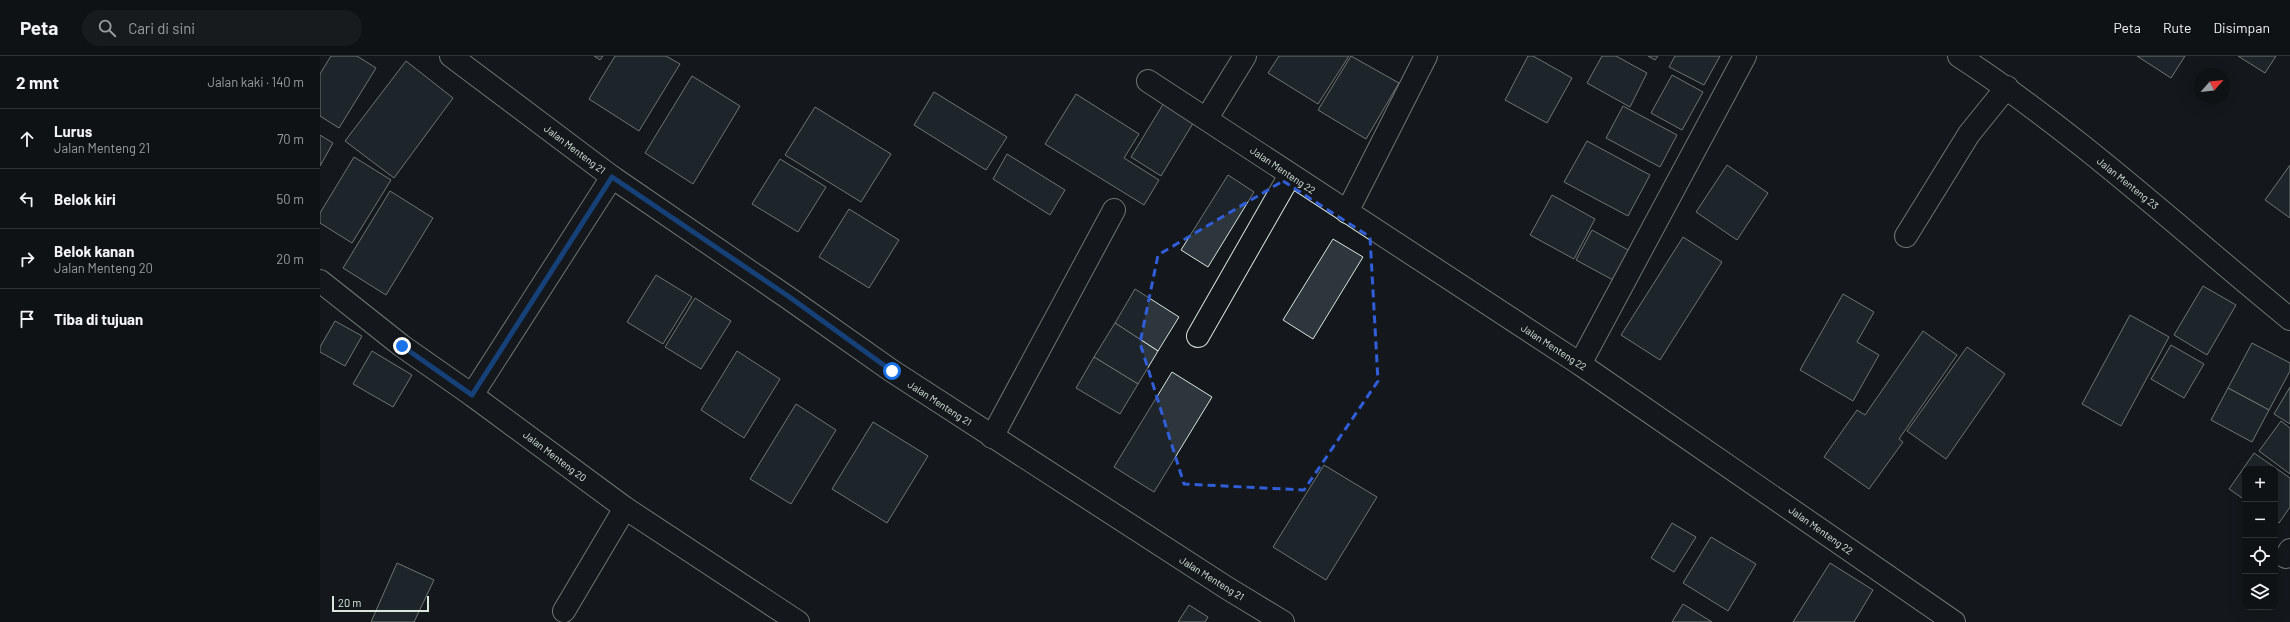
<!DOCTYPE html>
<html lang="id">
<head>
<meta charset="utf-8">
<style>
	:root { --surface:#0f1215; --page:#181b1e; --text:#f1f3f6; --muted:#9b9ea0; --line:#2f3234 }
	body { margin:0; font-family:Barlow,sans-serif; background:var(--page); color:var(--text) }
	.controls { position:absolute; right:12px; bottom:12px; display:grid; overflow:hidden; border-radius:8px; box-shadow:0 4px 16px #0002 }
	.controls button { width:36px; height:36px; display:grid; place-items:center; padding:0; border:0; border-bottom:1px solid var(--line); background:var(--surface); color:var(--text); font:20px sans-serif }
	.compass { position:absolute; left:1874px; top:12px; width:36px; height:36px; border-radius:50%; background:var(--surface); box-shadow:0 4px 16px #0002; rotate:63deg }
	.scale { position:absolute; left:12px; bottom:10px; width:97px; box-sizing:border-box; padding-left:4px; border:2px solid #d8e6dc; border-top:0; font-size:11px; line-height:14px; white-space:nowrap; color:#d8e6dc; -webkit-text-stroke:3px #14181c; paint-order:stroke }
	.stop { position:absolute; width:12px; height:12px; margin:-9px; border:3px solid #1a73e8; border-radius:50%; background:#fff }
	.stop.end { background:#1a73e8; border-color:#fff; box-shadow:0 1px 4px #0008 }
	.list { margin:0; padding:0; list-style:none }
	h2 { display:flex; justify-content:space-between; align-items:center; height:52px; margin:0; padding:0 16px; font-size:17px }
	h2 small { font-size:13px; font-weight:400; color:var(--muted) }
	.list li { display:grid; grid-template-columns:26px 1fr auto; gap:12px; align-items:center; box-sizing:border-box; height:60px; padding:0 16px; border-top:1px solid var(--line) }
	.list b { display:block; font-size:15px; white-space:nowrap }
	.list p { margin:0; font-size:13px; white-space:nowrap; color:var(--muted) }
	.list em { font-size:13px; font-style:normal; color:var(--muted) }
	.icon { flex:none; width:22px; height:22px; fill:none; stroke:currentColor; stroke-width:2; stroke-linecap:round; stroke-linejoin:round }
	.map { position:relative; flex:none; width:1970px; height:566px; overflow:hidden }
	header { display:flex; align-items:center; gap:24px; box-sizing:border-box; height:56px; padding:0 20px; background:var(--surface); border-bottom:1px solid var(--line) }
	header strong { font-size:19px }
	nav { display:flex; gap:22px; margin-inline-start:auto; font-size:14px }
	.search { width:280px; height:36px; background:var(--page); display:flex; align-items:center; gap:10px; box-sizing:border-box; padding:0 14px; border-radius:22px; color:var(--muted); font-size:15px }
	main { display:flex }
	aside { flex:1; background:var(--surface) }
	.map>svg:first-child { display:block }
	.building { fill:#2c363c; stroke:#d8e6dc }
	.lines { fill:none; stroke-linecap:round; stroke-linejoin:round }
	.minor-casing { stroke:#d8e6dc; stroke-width:24 }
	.minor { stroke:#14181c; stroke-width:22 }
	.route { stroke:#1a73e8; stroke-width:5 }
	.marked { fill:none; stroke:#305dd8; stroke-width:3; stroke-dasharray:8 5; stroke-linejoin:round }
	.labels { text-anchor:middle; stroke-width:3; stroke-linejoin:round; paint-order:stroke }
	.street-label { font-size:10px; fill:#d8e6dc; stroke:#14181c }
</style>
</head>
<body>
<header>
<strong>Peta</strong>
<div class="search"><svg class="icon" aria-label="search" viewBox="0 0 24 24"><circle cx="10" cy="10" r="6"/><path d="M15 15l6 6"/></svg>Cari di sini</div>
<nav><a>Peta</a><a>Rute</a><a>Disimpan</a></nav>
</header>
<main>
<aside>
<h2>2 mnt<small>Jalan kaki · 140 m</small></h2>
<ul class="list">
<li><svg class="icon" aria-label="ahead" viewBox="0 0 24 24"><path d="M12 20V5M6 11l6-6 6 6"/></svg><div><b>Lurus</b><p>Jalan Menteng 21</p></div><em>70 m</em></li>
<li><svg class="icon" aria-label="left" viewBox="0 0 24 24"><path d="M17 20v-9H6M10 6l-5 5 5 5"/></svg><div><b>Belok kiri</b></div><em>50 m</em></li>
<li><svg class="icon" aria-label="right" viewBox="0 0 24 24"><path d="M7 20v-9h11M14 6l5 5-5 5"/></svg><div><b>Belok kanan</b><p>Jalan Menteng 20</p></div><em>20 m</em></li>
<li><svg class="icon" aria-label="arrive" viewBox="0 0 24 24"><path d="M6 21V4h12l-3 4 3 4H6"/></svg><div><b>Tiba di tujuan</b></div></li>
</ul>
</aside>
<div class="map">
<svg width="1970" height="566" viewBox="0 0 1970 566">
	<rect width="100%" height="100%" fill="#14181c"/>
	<g class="building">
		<path d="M11 0H37L56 12 19 72 0 60V18Z"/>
		<path d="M274 0H283L280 4Z"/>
		<path d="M295 0H346L360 8 319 75 269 43Z"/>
		<path d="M959 0H1029L998 48 948 17Z"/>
		<path d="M1031 0 1079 27 1046 83 998 54Z"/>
		<path d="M1208 0H1213L1252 22 1227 67 1185 44Z"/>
		<path d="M1282 0H1296L1327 17 1310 51 1267 27Z"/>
		<path d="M1328 0H1338L1335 4Z"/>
		<path d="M1355 0H1400L1384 29 1349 11Z"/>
		<path d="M1817 0H1865L1851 22Z"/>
		<path d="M1918 0H1956L1945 17Z"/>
		<path d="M86 5 133 42 74 122 25 85Z"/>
		<path d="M1352 19 1383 36 1362 74 1331 57Z"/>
		<path d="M372 20 420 50 373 128 325 97Z"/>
		<path d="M614 36 687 81 666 114 594 69Z"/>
		<path d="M756 38 819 78 804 102 839 124 824 149 725 88Z"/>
		<path d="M845 45 875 64 841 120 811 101Z"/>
		<path d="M1303 50 1357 79 1340 111 1286 82Z"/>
		<path d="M495 51 571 98 541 146 465 99Z"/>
		<path d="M0 79 13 87 0 110Z"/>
		<path d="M1267 85 1330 119 1308 160 1244 126Z"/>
		<path d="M687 98 745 134 730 159 673 123Z"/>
		<path d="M34 101 71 124 32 187 0 167V157Z"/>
		<path d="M460 103 506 131 478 176 432 148Z"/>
		<path d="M1407 109 1448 137 1417 184 1376 156Z"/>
		<path d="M1970 109V162L1945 144Z"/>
		<path d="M908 119 934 136 888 211 861 194Z"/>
		<path d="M70 135 113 162 66 239 23 212Z"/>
		<path d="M1232 139 1275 163 1254 203 1210 179Z"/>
		<path d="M529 153 579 184 549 232 499 201Z"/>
		<path d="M1272 174 1310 195 1293 224 1256 204Z"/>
		<path d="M1363 181 1402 206 1340 304 1301 279Z"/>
		<path d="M1013 183 1043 201 993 283 963 264Z"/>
		<path d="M336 219 372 241 343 288 307 266Z"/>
		<path d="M1883 230 1916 249 1887 299 1854 279Z"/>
		<path d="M815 233 859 261 838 295 795 267Z"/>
		<path d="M1523 238 1554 256 1537 286 1559 299 1533 345 1480 314Z"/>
		<path d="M375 242 411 265 381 313 345 291Z"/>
		<path d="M1810 259 1849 281 1801 370 1762 348Z"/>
		<path d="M15 265 42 280 25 310 0 296V291Z"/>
		<path d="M795 267 838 295 818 328 774 301Z"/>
		<path d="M1603 275 1637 299 1579 383 1583 386 1549 433 1504 401 1537 354 1545 359Z"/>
		<path d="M1932 287 1970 307V315L1949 354 1908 332Z"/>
		<path d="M1851 289 1884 308 1864 342 1831 323Z"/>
		<path d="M1647 291 1685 318 1626 403 1587 375Z"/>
		<path d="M52 295 92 319 73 351 33 328Z"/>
		<path d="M417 295 460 323 424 382 381 354Z"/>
		<path d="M774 301 818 328 800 358 756 332Z"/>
		<path d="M852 316 892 341 834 436 794 411Z"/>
		<path d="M1970 331V368L1954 358Z"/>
		<path d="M1908 332 1949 354 1932 386 1891 364Z"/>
		<path d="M476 348 516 374 471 448 430 423Z"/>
		<path d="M1961 365 1970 372V418L1939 395Z"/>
		<path d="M553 366 608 400 567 467 512 433Z"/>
		<path d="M1934 397 1970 422V451L1959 467 1955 464V413H1925V444L1909 433Z"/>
		<path d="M1004 409 1057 441 1006 524 953 491Z"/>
		<path d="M1352 467 1376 481 1354 516 1331 502Z"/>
		<path d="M1391 481 1436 508 1408 555 1363 527Z"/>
		<path d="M77 507 114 524 94 566H51Z"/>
		<path d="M1510 507 1553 534 1534 566H1473Z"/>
		<path d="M1363 548 1392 566H1352Z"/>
		<path d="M869 549 888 561 885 566H858Z"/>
	</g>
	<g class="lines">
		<g class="minor-casing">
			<g id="minor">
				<path d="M131 0 292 121 467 241 572 315 907 532 963 566"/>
				<path d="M1639 0C1757 77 1861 174 1970 263"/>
				<path d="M828 25 1260 308 1634 566"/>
				<path d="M887 62 925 0"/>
				<path d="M1027 156 1106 0"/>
				<path d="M1586 180 1649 78 1687 31"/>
				<path d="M0 225 82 290 152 339 305 452 478 566"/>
				<path d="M878 280 970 119"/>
				<path d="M1260 308 1425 0"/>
				<path d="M152 339 292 121"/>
				<path d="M672 381 794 154"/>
				<path d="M1966 501 1970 494"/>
				<path d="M244 555 305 452"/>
			</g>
		</g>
		<use href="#minor" class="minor"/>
	</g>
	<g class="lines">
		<path class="route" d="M82 290 152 339 292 121 468 240 572 315"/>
	</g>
	<path d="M0 0H1970V566H0ZM963 125 1050 181 1058 325 984 434 864 428 820 287 838 199Z" fill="#14181c" fill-opacity=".55" fill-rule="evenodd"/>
	<path class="marked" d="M963 125 1050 181 1058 325 984 434 864 428 820 287 838 199Z"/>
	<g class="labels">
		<g class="street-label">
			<text transform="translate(255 93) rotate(37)" y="4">Jalan Menteng 21</text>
			<text transform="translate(963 114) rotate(34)" y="4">Jalan Menteng 22</text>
			<text transform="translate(1808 127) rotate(39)" y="4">Jalan Menteng 23</text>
			<text transform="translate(1234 291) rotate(33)" y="4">Jalan Menteng 22</text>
			<text transform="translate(620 347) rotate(33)" y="4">Jalan Menteng 21</text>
			<text transform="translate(235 400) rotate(37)" y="4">Jalan Menteng 20</text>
			<text transform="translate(1501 474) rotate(35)" y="4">Jalan Menteng 22</text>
			<text transform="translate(892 522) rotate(32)" y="4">Jalan Menteng 21</text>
		</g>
	</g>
</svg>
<div class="controls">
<button>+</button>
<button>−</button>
<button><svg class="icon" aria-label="locate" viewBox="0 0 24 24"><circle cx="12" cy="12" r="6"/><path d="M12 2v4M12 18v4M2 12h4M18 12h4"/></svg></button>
<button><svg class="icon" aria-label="layers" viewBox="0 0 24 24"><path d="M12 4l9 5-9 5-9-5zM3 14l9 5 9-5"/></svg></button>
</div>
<svg class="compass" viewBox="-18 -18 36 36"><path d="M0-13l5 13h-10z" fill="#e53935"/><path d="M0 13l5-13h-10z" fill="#9b9ea0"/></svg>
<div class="scale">20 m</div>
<div class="stop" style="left:572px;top:315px"></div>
<div class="stop end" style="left:82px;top:290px"></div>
</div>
</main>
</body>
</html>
